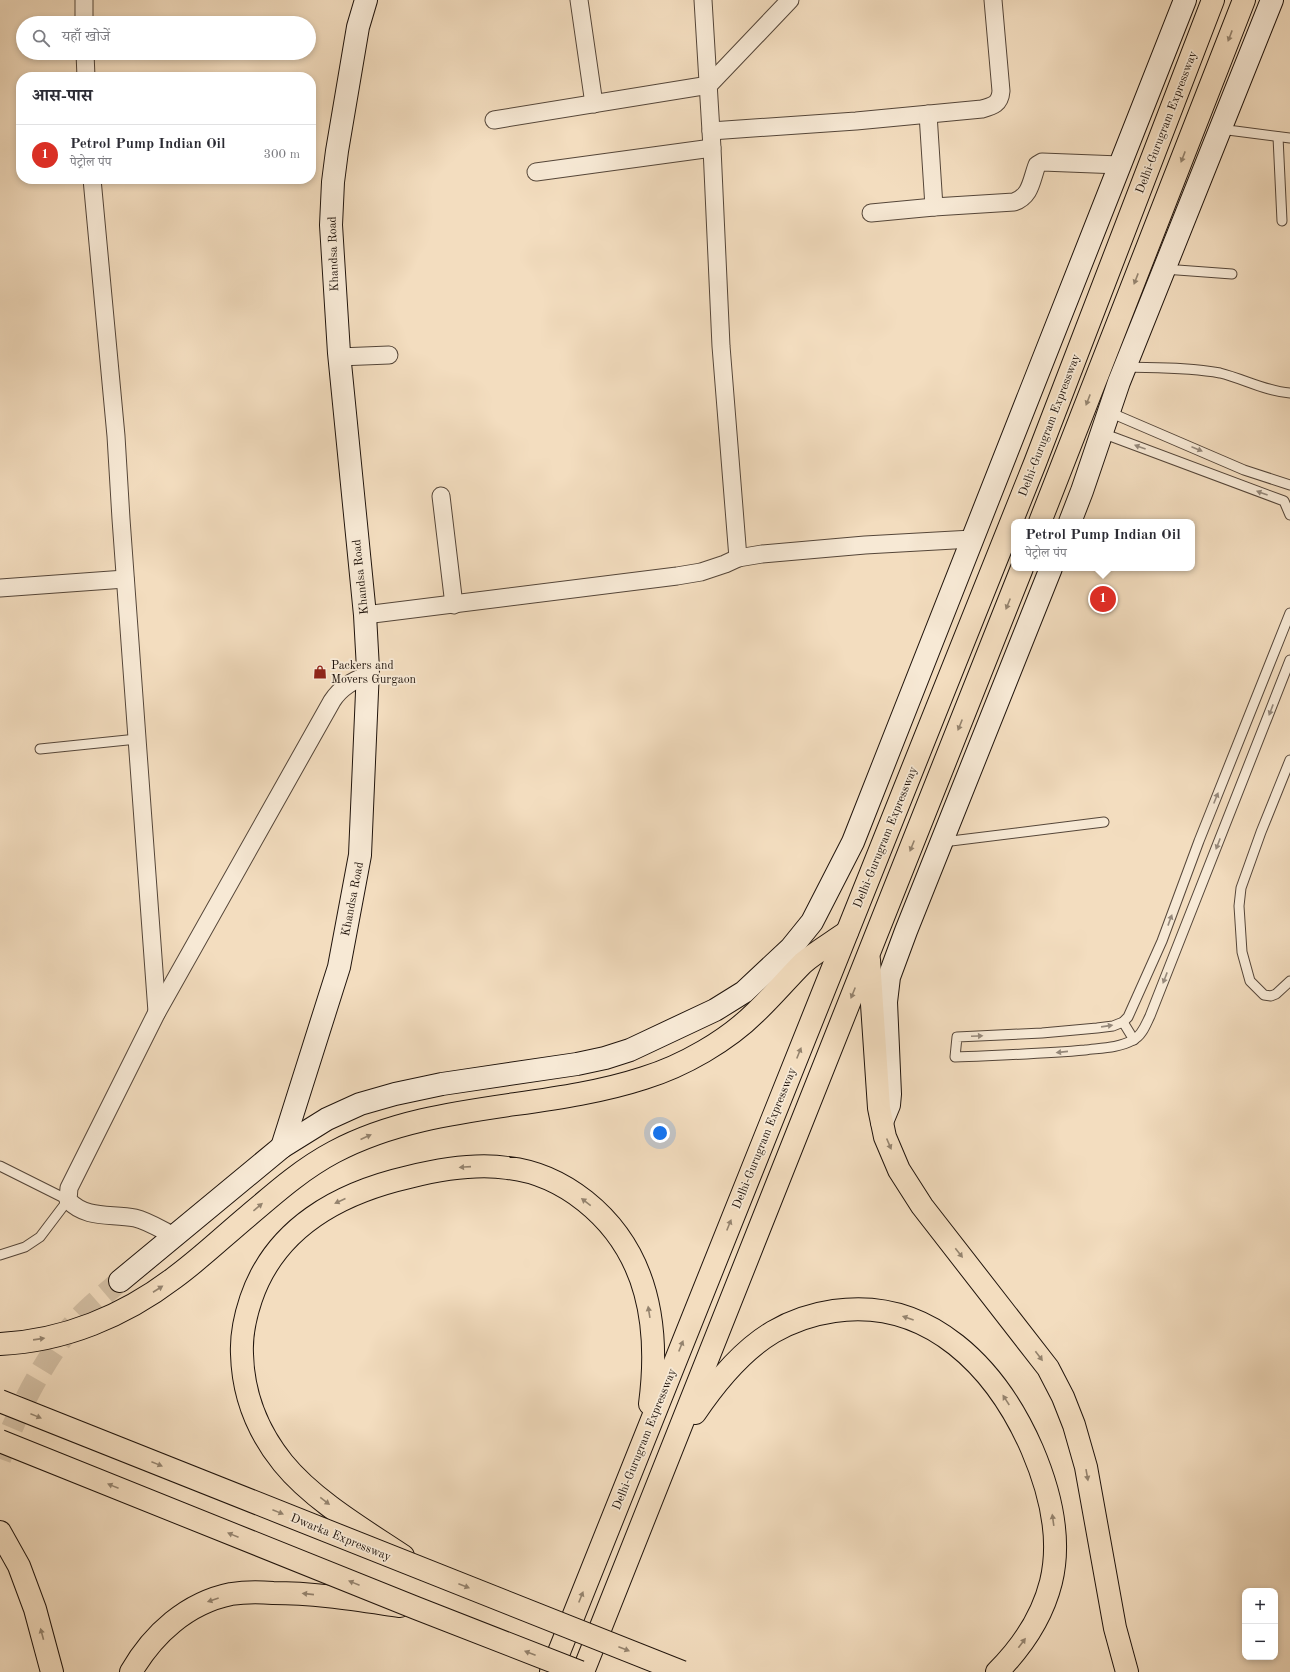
<!DOCTYPE html>
<html lang="hi">
<head>
<meta charset="utf-8">
<style>
	:root { --surface:#fff; --page:#f2f2f3; --text:#2b2b33; --muted:#7c7c81; --line:#e1e1e2; --accent:#d93025 }
	body { margin:0; font-family:"Old Standard TT","Noto Serif Devanagari",serif; background:var(--page); color:var(--text) }
	.controls { position:absolute; right:12px; bottom:12px; display:grid; overflow:hidden; border-radius:8px; box-shadow:0 2px 6px #0003 }
	.controls button { width:36px; height:36px; display:grid; place-items:center; padding:0; border:0; border-bottom:1px solid var(--line); background:var(--surface); color:var(--text); font:20px sans-serif }
	.you { position:absolute; left:660px; top:1133px; width:14px; height:14px; margin:-10px; border:3px solid #fff; border-radius:50%; background:#1a73e8; box-shadow:0 0 0 6px #1a73e833 }
	.badge { display:grid; place-items:center; width:26px; height:26px; border-radius:50%; background:var(--accent); color:#fff; font-size:13px; font-weight:700 }
	.pin { position:absolute; translate:-50% -50%; border:2px solid #fff; box-shadow:0 1px 4px #0006 }
	.popup { position:absolute; left:1011px; top:519px; width:184px; height:52px; box-sizing:border-box; display:grid; place-content:center; border-radius:8px; background:var(--surface); filter:drop-shadow(0 1px 3px #0005); font-size:13px; white-space:nowrap; color:var(--muted) }
	.popup b { font-size:15px; color:var(--text) }
	.popup::after { content:''; position:absolute; left:50%; top:100%; margin-left:-8px; border:8px solid transparent; border-top-color:var(--surface) }
	.list { margin:0; padding:0; list-style:none }
	h2 { display:flex; justify-content:space-between; align-items:center; height:52px; margin:0; padding:0 16px; font-size:17px }
	h2 small { font-size:13px; font-weight:400; color:var(--muted) }
	.list li { display:grid; grid-template-columns:26px 1fr auto; gap:12px; align-items:center; box-sizing:border-box; height:60px; padding:0 16px; border-top:1px solid var(--line) }
	.list b { display:block; font-size:15px; white-space:nowrap }
	.list p { margin:0; font-size:13px; white-space:nowrap; color:var(--muted) }
	.list em { font-size:13px; font-style:normal; color:var(--muted) }
	.icon { flex:none; width:22px; height:22px; fill:none; stroke:currentColor; stroke-width:2; stroke-linecap:round; stroke-linejoin:round }
	.map { position:relative; flex:none; width:1290px; height:1672px; overflow:hidden }
	.search { position:absolute; background:var(--surface); box-shadow:0 2px 6px #0003; left:16px; top:16px; width:300px; height:44px; display:flex; align-items:center; gap:10px; box-sizing:border-box; padding:0 14px; border-radius:22px; color:var(--muted); font-size:15px }
	.panel { position:absolute; background:var(--surface); box-shadow:0 2px 6px #0003; left:16px; top:72px; width:300px; height:112px; border-radius:16px }
	.map>svg:first-child { display:block }
	.lines { fill:none; stroke-linecap:round; stroke-linejoin:round }
	.secondary-tunnel { stroke:#d3bfa4; stroke-width:22; stroke-dasharray:22 11; stroke-linecap:butt }
	.lane-casing { stroke:#554639; stroke-width:11 }
	.street-casing { stroke:#554639; stroke-width:19 }
	.secondary-casing { stroke:#20140c; stroke-width:24 }
	.highway-casing { stroke:#20140c; stroke-width:24 }
	.lane { stroke:#f7e9d5; stroke-width:9 }
	.street { stroke:#f7e9d5; stroke-width:17 }
	.secondary { stroke:#f7e9d5; stroke-width:22 }
	.highway { stroke:#f3ddbf; stroke-width:22 }
	.highway-bridge-casing { stroke:#20140c; stroke-width:24; stroke-linecap:butt }
	.highway-bridge { stroke:#f3ddbf; stroke-width:22 }
	.oneway { fill:#94836e }
	.oneway2 { fill:#96897b }
	.labels { text-anchor:middle; stroke-width:3.5; stroke-linejoin:round; paint-order:stroke }
	.street-label { font-size:12px; fill:#20140c; stroke:#f7e9d5 }
	.poi-label { font-size:12px; fill:#20140c; stroke:#f7e9d5; text-anchor:start }
</style>
</head>
<body>
<div class="map">
<svg width="1290" height="1672" viewBox="0 0 1290 1672">
	<rect width="100%" height="100%" fill="#f3ddbf"/>
	<filter id="stains"><feTurbulence type="fractalNoise" baseFrequency=".005" numOctaves="4"/><feColorMatrix values="0 0 0 0 .2 0 0 0 0 .09 0 0 0 0 .02 0 0 0 .5 -.17"/></filter>
	<radialGradient id="worn" r=".72"><stop offset=".6" stop-color="#630" stop-opacity="0"/><stop offset="1" stop-color="#630" stop-opacity=".3"/></radialGradient>
	<g class="lines">
		<path class="secondary-tunnel" d="M0 1459C16 1414 38 1371 67 1332 81 1313 102 1297 120 1281"/>
		<g class="lane-casing">
			<g id="lane">
				<path d="M1220 129 1290 138"/>
				<path d="M1278 137 1282 221"/>
				<path d="M1164 269 1232 274"/>
				<path d="M1125 367C1156 368 1189 367 1220 373 1244 379 1265 391 1290 393"/>
				<path d="M1109 412 1244 470 1290 485"/>
				<path d="M1102 433 1284 501 1290 515"/>
				<path d="M1290 613 1199 841 1162 941 1128 1017 1123 1022 1113 1026 1097 1028 1042 1033 957 1037 955 1057C999 1055 1042 1054 1085 1050 1100 1048 1119 1048 1133 1040 1142 1036 1146 1024 1150 1016L1290 660"/>
				<path d="M40 749 137 739"/>
				<path d="M1290 760 1261 832 1241 888 1239 906 1242 952 1250 981 1264 995 1271 996 1276 994 1290 981"/>
				<path d="M943 842 1104 822"/>
				<path d="M1123 1022 1134 1040"/>
				<path d="M0 1166 68 1200 40 1237 25 1247 0 1255"/>
			</g>
		</g>
		<g class="street-casing">
			<g id="street">
				<path d="M84 0V23"/>
				<path d="M579 0 594 104"/>
				<path d="M703 0 712 148 721 346 738 558"/>
				<path d="M85 53 86 77"/>
				<path d="M928 114 934 207 1014 202C1031 196 1031 181 1037 165L1042 162 1120 165"/>
				<path d="M494 120 709 85 790 0"/>
				<path d="M711 131 856 121 982 109C993 106 1000 104 1001 91L993 0"/>
				<path d="M536 172 712 148"/>
				<path d="M92 179 116 436 121 519 157 1012"/>
				<path d="M871 213 934 207"/>
				<path d="M339 357 389 355"/>
				<path d="M441 496 454 605"/>
				<path d="M0 588 125 579"/>
				<path d="M365 615 677 576 701 572 725 564 738 558 762 554 865 545 972 539"/>
				<path d="M174 1236C162 1230 148 1221 135 1218 111 1213 87 1220 68 1200L69 1188 157 1012 332 701C341 687 353 681 367 675"/>
			</g>
		</g>
		<g class="secondary-casing">
			<g id="secondary">
				<path d="M1070 522 1082 491 1119 382 1272 0"/>
				<path d="M882 1122 889 1105 890 1094 886 1002 889 977 906 931 1051 568"/>
				<path d="M282 1147 339 967 360 855 368 669 365 615 339 353 331 225 333 182 337 151 358 27 366 0"/>
				<path d="M120 1281 282 1147 327 1119 360 1104 395 1094 442 1084 577 1064 605 1058 630 1050 715 1010 744 992 791 948 812 922 853 842 1185 0"/>
			</g>
		</g>
		<g class="highway-casing">
			<g id="highway">
				<path d="M1040 522 1244 0"/>
				<path d="M869 960 879 1108 885 1137 899 1170 922 1206 1048 1368 1063 1397 1074 1425 1086 1467 1115 1628 1127 1672"/>
				<path d="M0 1344C64 1341 124 1316 174 1278 200 1259 224 1236 248 1216 276 1192 302 1169 334 1152 430 1101 543 1111 644 1078 683 1066 727 1041 756 1012 772 997 787 979 803 963 816 952 833 942 847 932"/>
				<path d="M695 1413C716 1382 741 1351 773 1332 792 1321 813 1314 834 1311 930 1297 997 1369 1032 1449 1050 1491 1062 1537 1051 1582 1042 1618 1022 1647 997 1672"/>
				<path d="M0 1532 19 1566 35 1609 52 1672"/>
				<path d="M403 1556C364 1530 313 1500 283 1463 258 1432 243 1395 242 1354 241 1335 245 1317 251 1299 275 1228 339 1193 409 1177 441 1169 475 1163 508 1168 536 1171 562 1183 585 1201 649 1252 660 1327 650 1404"/>
				<path d="M131 1672C153 1634 187 1603 231 1594 244 1592 259 1592 273 1593 316 1593 358 1600 400 1606"/>
				<path d="M551 1672 1035 463 1213 0"/>
				<path d="M583 1672 1022 568"/>
			</g>
		</g>
		<use href="#lane" class="lane"/>
		<use href="#street" class="street"/>
		<use href="#secondary" class="secondary"/>
		<use href="#highway" class="highway"/>
		<g class="highway-bridge-casing">
			<g id="highway-bridge">
				<path d="M0 1401 682 1672"/>
				<path d="M0 1441 416 1608 580 1672"/>
			</g>
		</g>
		<use href="#highway-bridge" class="highway-bridge"/>
	</g>
	<defs><path id="oneway-solid" d="M-6-.8H1V-3.2L6.5 0L1 3.2V.8H-6Z"/></defs>
	<g class="oneway">
		<use href="#oneway-solid" transform="translate(1230 36) rotate(111)"/>
		<use href="#oneway-solid" transform="translate(1183 157) rotate(111)"/>
		<use href="#oneway-solid" transform="translate(1136 279) rotate(111)"/>
		<use href="#oneway-solid" transform="translate(1088 400) rotate(111)"/>
		<use href="#oneway-solid" transform="translate(1008 604) rotate(112)"/>
		<use href="#oneway-solid" transform="translate(960 725) rotate(112)"/>
		<use href="#oneway-solid" transform="translate(912 846) rotate(112)"/>
		<use href="#oneway-solid" transform="translate(853 993) rotate(112)"/>
		<use href="#oneway-solid" transform="translate(799 1053) rotate(-68)"/>
		<use href="#oneway-solid" transform="translate(366 1137) rotate(-24)"/>
		<use href="#oneway-solid" transform="translate(889 1144) rotate(67)"/>
		<use href="#oneway-solid" transform="translate(465 1167) rotate(176)"/>
		<use href="#oneway-solid" transform="translate(340 1201) rotate(156)"/>
		<use href="#oneway-solid" transform="translate(586 1202) rotate(-142)"/>
		<use href="#oneway-solid" transform="translate(258 1207) rotate(-40)"/>
		<use href="#oneway-solid" transform="translate(729 1225) rotate(-68)"/>
		<use href="#oneway-solid" transform="translate(959 1253) rotate(52)"/>
		<use href="#oneway-solid" transform="translate(158 1289) rotate(-33)"/>
		<use href="#oneway-solid" transform="translate(649 1312) rotate(-99)"/>
		<use href="#oneway-solid" transform="translate(908 1318) rotate(-161)"/>
		<use href="#oneway-solid" transform="translate(39 1339) rotate(-8)"/>
		<use href="#oneway-solid" transform="translate(681 1346) rotate(-68)"/>
		<use href="#oneway-solid" transform="translate(1039 1356) rotate(53)"/>
		<use href="#oneway-solid" transform="translate(1006 1400) rotate(-123)"/>
		<use href="#oneway-solid" transform="translate(36 1416) rotate(22)"/>
		<use href="#oneway-solid" transform="translate(157 1464) rotate(22)"/>
		<use href="#oneway-solid" transform="translate(1087 1475) rotate(80)"/>
		<use href="#oneway-solid" transform="translate(113 1486) rotate(-158)"/>
		<use href="#oneway-solid" transform="translate(325 1501) rotate(38)"/>
		<use href="#oneway-solid" transform="translate(278 1512) rotate(22)"/>
		<use href="#oneway-solid" transform="translate(1053 1520) rotate(-98)"/>
		<use href="#oneway-solid" transform="translate(233 1535) rotate(-158)"/>
		<use href="#oneway-solid" transform="translate(354 1583) rotate(-158)"/>
		<use href="#oneway-solid" transform="translate(464 1586) rotate(21)"/>
		<use href="#oneway-solid" transform="translate(308 1594) rotate(-174)"/>
		<use href="#oneway-solid" transform="translate(581 1597) rotate(-68)"/>
		<use href="#oneway-solid" transform="translate(213 1600) rotate(161)"/>
		<use href="#oneway-solid" transform="translate(42 1634) rotate(-105)"/>
		<use href="#oneway-solid" transform="translate(1022 1643) rotate(-53)"/>
		<use href="#oneway-solid" transform="translate(624 1649) rotate(21)"/>
		<use href="#oneway-solid" transform="translate(530 1653) rotate(-159)"/>
	</g>
	<g class="oneway2">
		<use href="#oneway-solid" transform="translate(1140 447) rotate(-160)"/>
		<use href="#oneway-solid" transform="translate(1197 449) rotate(23)"/>
		<use href="#oneway-solid" transform="translate(1262 493) rotate(-160)"/>
		<use href="#oneway-solid" transform="translate(1271 710) rotate(111)"/>
		<use href="#oneway-solid" transform="translate(1216 798) rotate(-68)"/>
		<use href="#oneway-solid" transform="translate(1218 844) rotate(111)"/>
		<use href="#oneway-solid" transform="translate(1170 920) rotate(-70)"/>
		<use href="#oneway-solid" transform="translate(1165 978) rotate(111)"/>
		<use href="#oneway-solid" transform="translate(1107 1026) rotate(-8)"/>
		<use href="#oneway-solid" transform="translate(977 1036) rotate(-3)"/>
		<use href="#oneway-solid" transform="translate(1062 1052) rotate(174)"/>
	</g>
	<defs>
		<g id="shop-bare" transform="scale(1.08)"><path d="M-5-2.5h2.3a2.7 3.5 0 0 1 5.4 0H5L5.5 6h-11ZM-1.5-2.5h3a1.5 2.3 0 0 0-3 0Z" fill="#8f2418" stroke="#f7e9d5" stroke-width="2.5" paint-order="stroke"/></g>
	</defs>
	<g fill-rule="evenodd">
		<use href="#shop-bare" x="320" y="672"/>
	</g>
	<g class="labels">
		<g class="street-label">
			<text transform="translate(1166 122) rotate(-69)" y="4">Delhi-Gurugram Expressway</text>
			<text transform="translate(333 254) rotate(-92)" y="4">Khandsa Road</text>
			<text transform="translate(1049 425) rotate(-69)" y="4">Delhi-Gurugram Expressway</text>
			<text transform="translate(360 577) rotate(-96)" y="4">Khandsa Road</text>
			<text transform="translate(885 837) rotate(-68)" y="4">Delhi-Gurugram Expressway</text>
			<text transform="translate(352 899) rotate(-79)" y="4">Khandsa Road</text>
			<text transform="translate(764 1138) rotate(-68)" y="4">Delhi-Gurugram Expressway</text>
			<text transform="translate(644 1439) rotate(-68)" y="4">Delhi-Gurugram Expressway</text>
			<text transform="translate(341 1537) rotate(22)" y="4">Dwarka Expressway</text>
		</g>
		<g class="poi-label">
			<text x="331" y="669">Packers and<tspan x="331" dy="14">Movers Gurgaon</tspan></text>
		</g>
	</g>
	<rect width="100%" height="100%" filter="url(#stains)"/>
	<rect width="100%" height="100%" fill="url(#worn)"/>
</svg>
<div class="controls">
<button>+</button>
<button>−</button>
</div>
<div class="you"></div>
<div class="pin badge" style="left:1103px;top:599px">1</div>
<div class="popup"><b>Petrol Pump Indian Oil</b>पेट्रोल पंप</div>
<div class="search"><svg class="icon" aria-label="search" viewBox="0 0 24 24"><circle cx="10" cy="10" r="6"/><path d="M15 15l6 6"/></svg>यहाँ खोजें</div>
<section class="panel">
<h2>आस-पास<small></small></h2>
<ul class="list">
<li><span class="badge">1</span><div><b>Petrol Pump Indian Oil</b><p>पेट्रोल पंप</p></div><em>300 m</em></li>
</ul>
</section>
</div>
</body>
</html>
